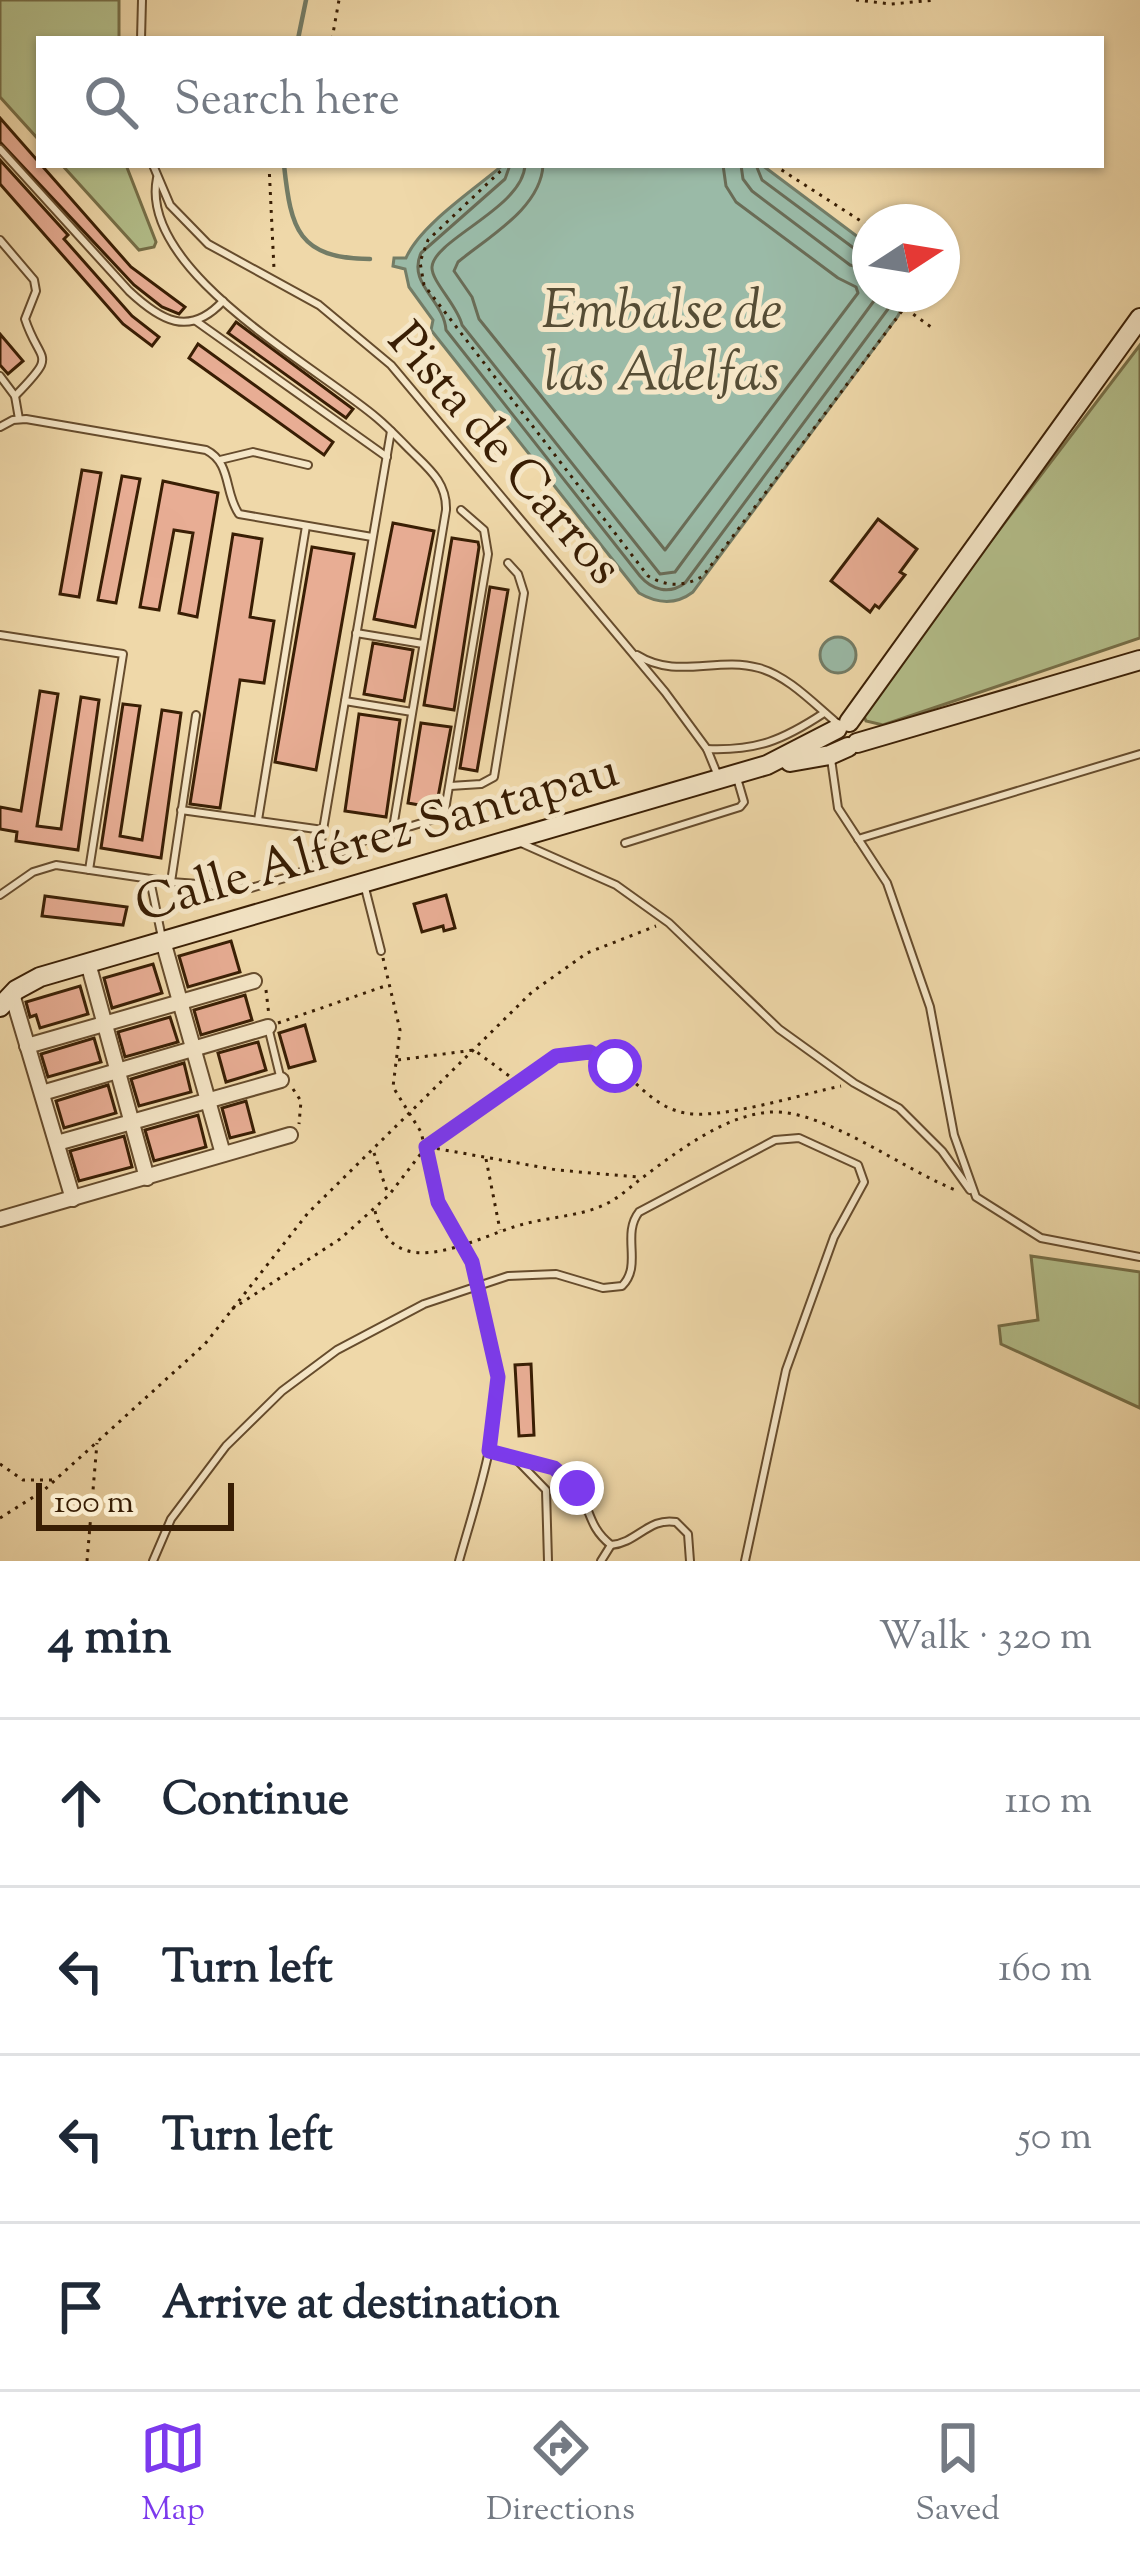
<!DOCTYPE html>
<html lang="en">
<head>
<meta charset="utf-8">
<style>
	:root { --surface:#fff; --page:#f2f2f3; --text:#1f2937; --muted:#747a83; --line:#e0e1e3; --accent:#7c3aed }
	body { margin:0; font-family:"Sorts Mill Goudy",serif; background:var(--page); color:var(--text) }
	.compass { position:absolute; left:852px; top:204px; width:108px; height:108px; border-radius:50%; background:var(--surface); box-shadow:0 3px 9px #0004; rotate:78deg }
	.scale { position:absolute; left:36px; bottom:30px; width:198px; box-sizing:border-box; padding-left:12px; border:6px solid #391e04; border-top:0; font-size:33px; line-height:42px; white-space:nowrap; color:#391e04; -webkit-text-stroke:9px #f5e6c7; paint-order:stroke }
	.stop { position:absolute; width:36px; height:36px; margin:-27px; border:9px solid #7c3aed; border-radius:50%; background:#fff }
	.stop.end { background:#7c3aed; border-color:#fff; box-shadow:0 3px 12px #0008 }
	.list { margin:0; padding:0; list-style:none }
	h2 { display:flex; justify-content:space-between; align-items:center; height:156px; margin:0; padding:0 48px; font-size:51px }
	h2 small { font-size:39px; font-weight:400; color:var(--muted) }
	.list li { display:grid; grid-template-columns:78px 1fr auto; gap:36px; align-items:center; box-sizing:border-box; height:168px; padding:0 48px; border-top:3px solid var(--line) }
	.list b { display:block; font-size:45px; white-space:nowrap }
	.list em { font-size:39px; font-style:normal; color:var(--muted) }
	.icon { flex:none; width:66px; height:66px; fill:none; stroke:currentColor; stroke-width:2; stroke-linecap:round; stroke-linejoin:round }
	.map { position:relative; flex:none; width:1140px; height:1561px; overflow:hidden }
	.search { position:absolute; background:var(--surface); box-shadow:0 3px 9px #0004; left:36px; right:36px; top:36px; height:132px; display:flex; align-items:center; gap:30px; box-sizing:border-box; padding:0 42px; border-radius:0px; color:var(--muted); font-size:45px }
	.sheet { height:828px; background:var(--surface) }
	nav { display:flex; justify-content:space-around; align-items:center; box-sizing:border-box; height:168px; border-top:3px solid var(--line); background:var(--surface); font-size:33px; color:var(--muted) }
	nav a { display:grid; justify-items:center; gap:6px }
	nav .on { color:var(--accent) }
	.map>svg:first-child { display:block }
	.green { fill:#b4c08c; stroke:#766f48; stroke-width:3 }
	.water { fill:#9abaa7; stroke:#737c66; stroke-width:3 }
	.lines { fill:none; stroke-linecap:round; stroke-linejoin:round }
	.shore { stroke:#6a6c56; stroke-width:3 }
	.stream { stroke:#737c66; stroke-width:4.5 }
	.building { fill:#e8ad94; stroke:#391e04; stroke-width:3 }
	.lane-casing { stroke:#664c2d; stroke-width:10 }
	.street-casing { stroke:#664c2d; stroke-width:18 }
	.secondary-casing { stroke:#391e04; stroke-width:22 }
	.path { stroke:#391e04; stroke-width:3; stroke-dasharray:3 6; stroke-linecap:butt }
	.lane { stroke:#f5e6c7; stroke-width:6 }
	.street { stroke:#f5e6c7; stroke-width:14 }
	.secondary { stroke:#f5e6c7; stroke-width:18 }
	.route { stroke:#7c3aed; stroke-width:15 }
	.labels { text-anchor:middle; stroke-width:10; stroke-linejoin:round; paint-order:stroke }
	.street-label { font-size:51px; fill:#391e04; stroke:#f5e6c7 }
	.water-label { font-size:54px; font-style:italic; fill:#564d35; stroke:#f5e6c7 }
</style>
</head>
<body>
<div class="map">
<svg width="1140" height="1561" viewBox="0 0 1140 1561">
	<rect width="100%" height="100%" fill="#efd8a9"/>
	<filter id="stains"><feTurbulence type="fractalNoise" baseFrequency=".00167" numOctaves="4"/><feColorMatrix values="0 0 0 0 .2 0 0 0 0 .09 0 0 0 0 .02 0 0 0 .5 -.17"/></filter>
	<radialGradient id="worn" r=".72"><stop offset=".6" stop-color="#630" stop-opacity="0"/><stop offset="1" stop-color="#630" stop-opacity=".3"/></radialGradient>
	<g class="green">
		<path d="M0 0H119V39H39V140L0 97Z"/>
		<path d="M62 165H126L156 242 154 247 139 250Z"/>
		<path d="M1140 345V638L883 725 866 721 864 716 964 576Z"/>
		<path d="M1031 1256 1140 1272V1408L1001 1344 999 1326 1038 1320Z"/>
	</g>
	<g class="water">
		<path d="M503 165H762L870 246V294H907L898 316 693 592C676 605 658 604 639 593L431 330 433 320 409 287 405 269 393 266 394 258H406C420 225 475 189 503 165Z"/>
		<circle cx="838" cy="655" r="18"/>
	</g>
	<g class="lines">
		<g class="shore">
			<path d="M510 165 505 179 421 253C407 284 444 300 446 330L640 576C652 590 669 595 685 583L888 309 895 294"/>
			<path d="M525 165C523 208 434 239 432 267 431 281 458 306 462 325L660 574 675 572 879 294"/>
			<path d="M543 165C541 208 488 237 458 262L454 271 472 297 479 319 665 550 858 293 856 287 838 278 736 202 726 186 723 165"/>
			<path d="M741 165 743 179 752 191 850 265 870 270"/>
			<path d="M756 165 762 180 859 252 870 255"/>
		</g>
		<g class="stream">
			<path d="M298 39 306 0"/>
			<path d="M284 165C291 230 298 258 370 259"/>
		</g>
	</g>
	<g class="building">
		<path d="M0 118 131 267 185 307 179 314 162 307 134 285 0 142Z"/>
		<path d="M0 160 68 235 64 239 132 316 159 337 152 346 123 324 0 184Z"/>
		<path d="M236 322 353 409 346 418 228 333Z"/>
		<path d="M0 334 23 361 8 374 0 365Z"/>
		<path d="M198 344 333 442 324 455 189 358Z"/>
		<path d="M82 470 101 473 79 597 60 594Z"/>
		<path d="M122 476 140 479 116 603 98 600Z"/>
		<path d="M163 481 218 493 197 617 179 613 193 533 174 530 159 610 140 607Z"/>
		<path d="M878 519 917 549 900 572 905 575 879 608 875 605 870 612 831 581Z"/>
		<path d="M393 523 434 531 415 627 374 619Z"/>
		<path d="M233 534 262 539 250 617 274 621 264 683 240 680 220 808 190 804Z"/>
		<path d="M452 538 478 542 479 547 454 710 424 705Z"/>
		<path d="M312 547 354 554 316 770 275 762Z"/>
		<path d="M490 587 508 590 477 771 460 768Z"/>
		<path d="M373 643 413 650 404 701 364 694Z"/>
		<path d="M40 691 58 694 37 826 61 829 81 697 99 700 78 850 16 841 17 832 0 829V807L21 811Z"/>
		<path d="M123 704 140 706 120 836 142 840 162 710 181 713 161 858 101 848Z"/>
		<path d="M359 714 400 720 386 817 345 811Z"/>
		<path d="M421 723 451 727 436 808 408 803Z"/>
		<path d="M446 895 455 928 444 931 443 926 422 932 414 904Z"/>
		<path d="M45 896 127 907 123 925 42 916Z"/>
		<path d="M231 941 240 972 188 987 179 956Z"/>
		<path d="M153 964 162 993 112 1008 104 978Z"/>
		<path d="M80 986 88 1014 40 1028 36 1015 30 1017 26 1002Z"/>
		<path d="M245 995 252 1020 201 1035 194 1010Z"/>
		<path d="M170 1017 178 1042 125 1057 118 1032Z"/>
		<path d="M305 1025 315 1061 289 1068 279 1033Z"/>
		<path d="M94 1038 101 1062 48 1077 41 1054Z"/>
		<path d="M258 1042 266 1070 226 1082 218 1053Z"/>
		<path d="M184 1063 191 1092 139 1106 131 1079Z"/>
		<path d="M108 1085 116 1113 64 1128 56 1101Z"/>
		<path d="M246 1101 254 1132 230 1138 222 1108Z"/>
		<path d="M198 1115 206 1147 154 1161 145 1130Z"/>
		<path d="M124 1136 132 1167 79 1181 70 1151Z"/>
		<path d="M531 1364 534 1435 519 1436 515 1365Z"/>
	</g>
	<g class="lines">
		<g class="lane-casing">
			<g id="lane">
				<path d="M141 39 142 0"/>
				<path d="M0 149 129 291C160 320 189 338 223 301"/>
				<path d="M153 165 170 205 208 244 319 305 391 365 665 692 707 749 718 776"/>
				<path d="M157 178C138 271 316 366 377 418 389 428 399 439 410 450 428 468 447 482 446 510L392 834"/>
				<path d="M0 240 34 280 36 291 25 319C40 365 59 351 15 396"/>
				<path d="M196 321 387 457"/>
				<path d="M0 376 15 396 19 419"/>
				<path d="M0 427 13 420 26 419 206 450C232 463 224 493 239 514L372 537"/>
				<path d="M220 460 253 452 308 465"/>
				<path d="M356 633 423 644"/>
				<path d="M0 635 123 654 89 870"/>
				<path d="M637 655C677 680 717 656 759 668 788 676 814 704 837 723"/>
				<path d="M345 701 412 712"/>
				<path d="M707 749C757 751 783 740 824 713"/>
				<path d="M831 759 838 808 887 883 930 1007 954 1135 976 1197 1041 1238 1140 1257"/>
				<path d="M450 786 481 784 494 777 524 593 518 574 508 563"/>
				<path d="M181 810 323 830"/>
				<path d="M258 820 306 526"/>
				<path d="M858 839 1140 754"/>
				<path d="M521 843 616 885 669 923 779 1029 854 1083 899 1108 942 1151 970 1190"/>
				<path d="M625 843 740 807 744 802 737 778"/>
				<path d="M317 865 391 431"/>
				<path d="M150 880 162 938"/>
				<path d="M171 882 196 715"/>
				<path d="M364 884 381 951"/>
				<path d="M0 895 33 872 56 865 171 882 251 888 295 875 360 842 444 816 488 554 484 530 461 510"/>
				<path d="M269 1031 280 1076"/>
				<path d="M489 1451C522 1459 565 1462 582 1496 591 1516 592 1530 611 1545 637 1543 649 1517 676 1522L688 1534 690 1561"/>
				<path d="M515 1458 546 1490 548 1561"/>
				<path d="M153 1561 171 1519 226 1446 282 1391 337 1350 424 1304 508 1276 556 1274 603 1288 622 1286C643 1265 621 1235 639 1212L775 1140 799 1138 858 1165 864 1182 834 1237 786 1370 745 1561"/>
				<path d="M459 1561C476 1501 497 1440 498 1377L472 1262"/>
				<path d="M601 1561 611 1545"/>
			</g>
		</g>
		<g class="street-casing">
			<g id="street">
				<path d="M163 941 223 1154"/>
				<path d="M88 963 147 1178"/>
				<path d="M12 994 73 1199"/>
				<path d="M27 1046 254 981"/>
				<path d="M42 1093 268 1027"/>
				<path d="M57 1143 281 1080"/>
				<path d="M0 1219 290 1135"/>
			</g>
		</g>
		<g class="secondary-casing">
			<g id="secondary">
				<path d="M849 722 1140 318"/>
				<path d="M857 743 1140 660"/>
				<path d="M790 762 830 755 848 747"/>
				<path d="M0 1007 16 990 40 977 767 765 837 729"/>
			</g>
		</g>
		<g class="path">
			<path d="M856 0 891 4 936 0"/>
			<path d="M332 39 339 0"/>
			<path d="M269 165 274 269"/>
			<path d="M507 165 428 240 420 262 424 285 648 576C667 587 684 587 703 576L908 303 911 294"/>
			<path d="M774 165 870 227"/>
			<path d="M906 309 931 327"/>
			<path d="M383 958 400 1030 393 1087 421 1132 438 1202 465 1252"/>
			<path d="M266 990 269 1016"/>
			<path d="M278 1023 388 985"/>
			<path d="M398 1060 474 1050 516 1081"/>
			<path d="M293 1089 301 1101 299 1124"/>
			<path d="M428 1147 557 1170 638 1177"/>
			<path d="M374 1153 388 1194"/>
			<path d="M486 1159 500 1230"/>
			<path d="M375 1211C394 1289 476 1236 524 1224 550 1217 580 1216 604 1205 619 1198 630 1187 642 1178 678 1151 726 1114 772 1112 826 1110 905 1171 958 1191"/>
			<path d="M232 1309 340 1239 389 1195 426 1147 556 1056C621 1037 632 1103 685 1113 720 1120 803 1094 841 1086"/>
			<path d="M0 1464 23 1480H52"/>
			<path d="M0 1518 43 1491 205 1344 308 1213 532 992 587 953 656 926"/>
			<path d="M87 1561 97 1443"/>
		</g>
		<use href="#lane" class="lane"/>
		<use href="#street" class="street"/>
		<use href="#secondary" class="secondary"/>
	</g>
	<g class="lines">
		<path class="route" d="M577 1488 554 1468 489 1451 498 1377 472 1262 438 1202 426 1147 556 1056 590 1052 615 1066"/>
	</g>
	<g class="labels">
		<g class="street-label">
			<text transform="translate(507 452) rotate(49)" y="18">Pista de Carros</text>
			<text transform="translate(376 835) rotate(-16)" y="18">Calle Alférez Santapau</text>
		</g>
		<g class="water-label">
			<text x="662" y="327">Embalse de<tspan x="662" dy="62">las Adelfas</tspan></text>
		</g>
	</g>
	<rect width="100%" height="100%" filter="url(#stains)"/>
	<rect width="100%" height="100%" fill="url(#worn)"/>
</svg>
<svg class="compass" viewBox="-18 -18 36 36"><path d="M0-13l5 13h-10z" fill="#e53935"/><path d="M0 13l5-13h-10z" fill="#747a83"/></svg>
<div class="scale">100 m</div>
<div class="stop" style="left:615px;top:1066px"></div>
<div class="stop end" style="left:577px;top:1488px"></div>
<div class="search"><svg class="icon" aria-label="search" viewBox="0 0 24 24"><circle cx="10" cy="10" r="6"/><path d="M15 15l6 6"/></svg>Search here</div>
</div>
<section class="sheet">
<h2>4 min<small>Walk · 320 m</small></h2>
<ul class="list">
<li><svg class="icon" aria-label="ahead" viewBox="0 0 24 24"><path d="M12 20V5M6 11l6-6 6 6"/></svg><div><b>Continue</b></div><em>110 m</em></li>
<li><svg class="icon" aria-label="left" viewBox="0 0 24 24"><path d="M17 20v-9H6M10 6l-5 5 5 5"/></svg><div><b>Turn left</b></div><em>160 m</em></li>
<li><svg class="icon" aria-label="left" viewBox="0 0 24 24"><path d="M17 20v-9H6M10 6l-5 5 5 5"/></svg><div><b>Turn left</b></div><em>50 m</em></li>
<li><svg class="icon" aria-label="arrive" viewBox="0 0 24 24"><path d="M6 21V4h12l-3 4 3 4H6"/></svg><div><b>Arrive at destination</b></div></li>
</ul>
</section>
<nav>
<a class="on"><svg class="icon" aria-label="map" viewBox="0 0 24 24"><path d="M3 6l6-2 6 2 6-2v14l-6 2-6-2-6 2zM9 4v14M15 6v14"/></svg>Map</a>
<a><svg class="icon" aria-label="directions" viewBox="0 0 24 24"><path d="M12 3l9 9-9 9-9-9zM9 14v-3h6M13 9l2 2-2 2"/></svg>Directions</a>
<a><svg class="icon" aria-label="saved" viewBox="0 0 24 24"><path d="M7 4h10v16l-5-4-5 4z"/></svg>Saved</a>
</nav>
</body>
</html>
